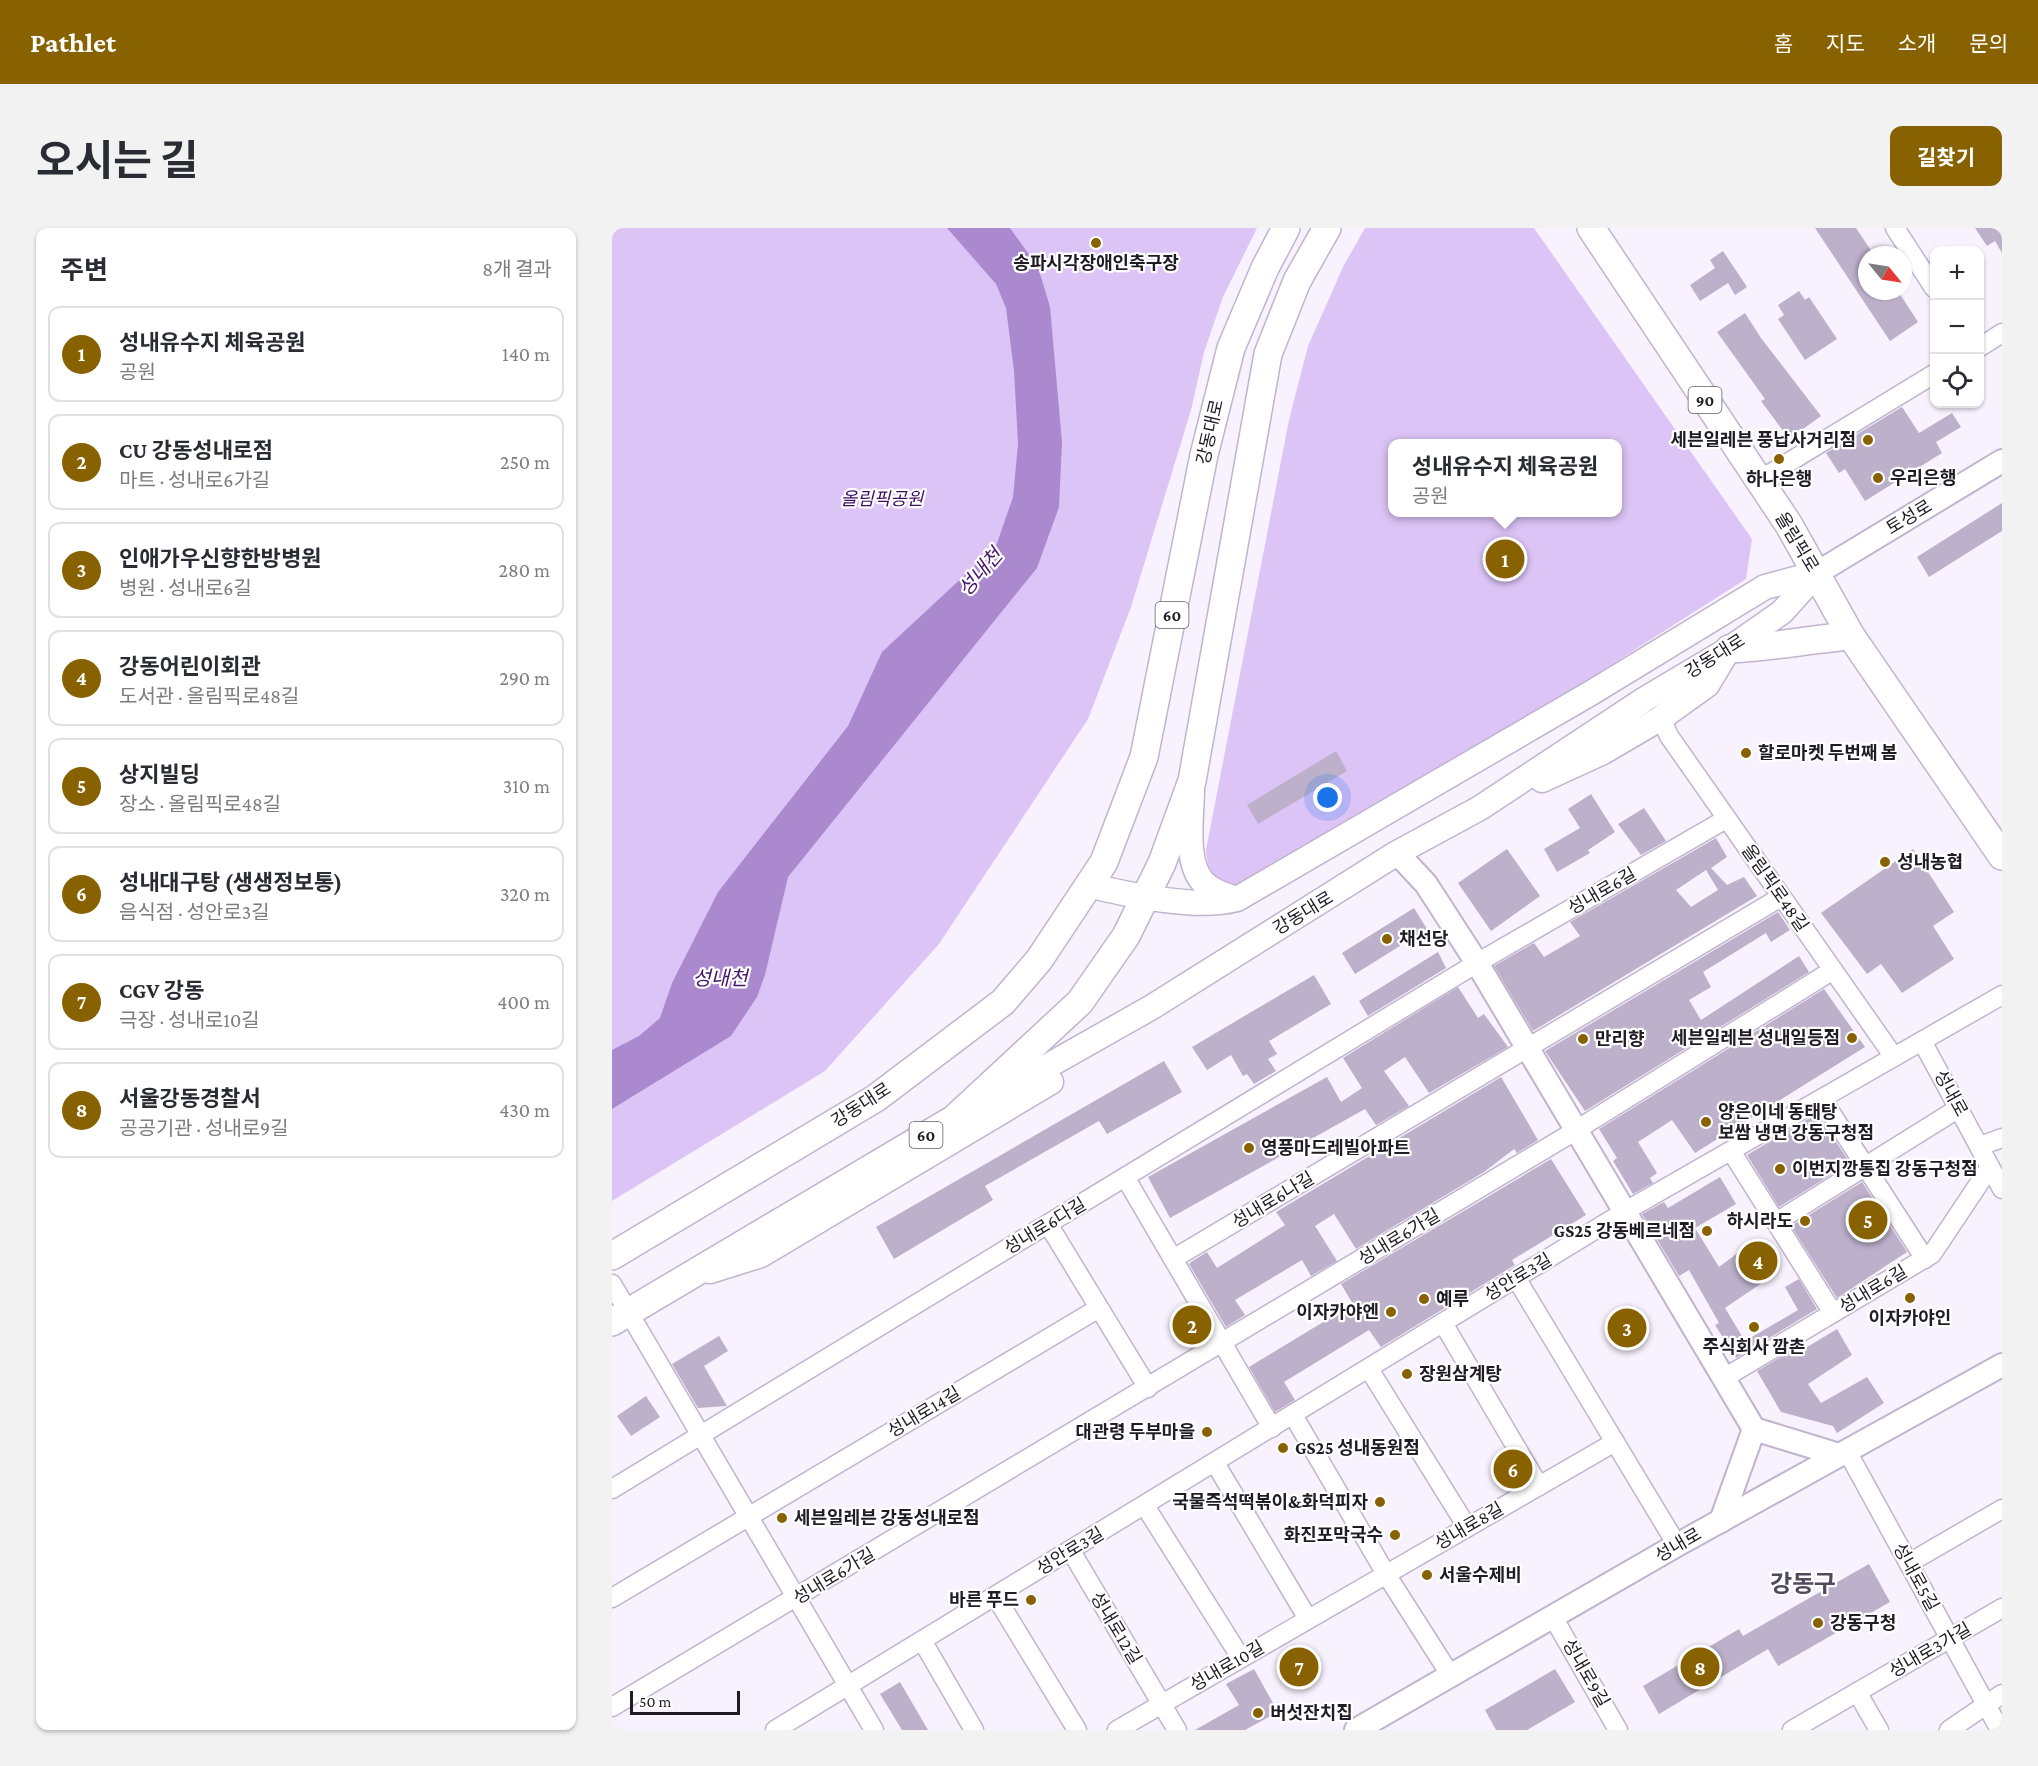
<!DOCTYPE html>
<html lang="ko">
<head>
<meta charset="utf-8">
<style>
	:root { --surface:#fff; --page:#f2f2f3; --text:#2b2b33; --muted:#7c7c81; --line:#e1e1e2; --accent:#886200 }
	body { margin:0; font-family:"Crimson Pro","Noto Sans KR",serif; background:var(--page); color:var(--text) }
	.controls { position:absolute; right:18px; top:18px; display:grid; overflow:hidden; border-radius:12px; box-shadow:0 2px 4px #0004 }
	.controls button { width:54px; height:54px; display:grid; place-items:center; padding:0; border:0; border-bottom:2px solid var(--line); background:var(--surface); color:var(--text); font:30px sans-serif }
	.compass { position:absolute; left:1246px; top:18px; width:54px; height:54px; border-radius:50%; background:var(--surface); box-shadow:0 2px 4px #0004; rotate:120deg }
	.scale { position:absolute; left:18px; bottom:15px; width:110px; box-sizing:border-box; padding-left:6px; border:3px solid #201b25; border-top:0; font-size:16px; line-height:21px; white-space:nowrap; color:#201b25; -webkit-text-stroke:4px #fff; paint-order:stroke }
	.you { position:absolute; left:716px; top:570px; width:21px; height:21px; margin:-15px; border:4px solid #fff; border-radius:50%; background:#1a73e8; box-shadow:0 0 0 9px #1a73e833 }
	.badge { display:grid; place-items:center; width:39px; height:39px; border-radius:50%; background:var(--accent); color:#fff; font-size:20px; font-weight:700 }
	.pin { position:absolute; translate:-50% -50%; border:3px solid #fff; box-shadow:0 2px 6px #0006 }
	.popup { position:absolute; left:776px; top:211px; width:234px; height:78px; box-sizing:border-box; display:grid; place-content:center; border-radius:12px; background:var(--surface); filter:drop-shadow(0 2px 4px #0005); font-size:20px; white-space:nowrap; color:var(--muted) }
	.popup b { font-size:22px; color:var(--text) }
	.popup::after { content:''; position:absolute; left:50%; top:100%; margin-left:-12px; border:12px solid transparent; border-top-color:var(--surface) }
	.list { margin:0; padding:0; list-style:none }
	h2 { display:flex; justify-content:space-between; align-items:center; height:78px; margin:0; padding:0 24px; font-size:26px }
	h2 small { font-size:20px; font-weight:400; color:var(--muted) }
	.list li { display:grid; grid-template-columns:39px 1fr auto; gap:18px; align-items:center; box-sizing:border-box; height:96px; margin:0 12px 12px; padding:0 12px; border:2px solid var(--line); border-radius:12px }
	.list b { display:block; font-size:22px; white-space:nowrap }
	.list p { margin:0; font-size:20px; white-space:nowrap; color:var(--muted) }
	.list em { font-size:20px; font-style:normal; color:var(--muted) }
	.icon { flex:none; width:33px; height:33px; fill:none; stroke:currentColor; stroke-width:2; stroke-linecap:round; stroke-linejoin:round }
	.map { position:relative; flex:none; width:1390px; height:1502px; overflow:hidden; border-radius:12px }
	header { display:flex; align-items:center; gap:36px; box-sizing:border-box; height:84px; padding:0 30px; background:var(--accent); color:#fff }
	header strong { font-size:28px }
	nav { display:flex; gap:33px; margin-inline-start:auto; font-size:21px }
	.intro { display:flex; align-items:center; justify-content:space-between; box-sizing:border-box; height:144px; padding:0 36px }
	h1 { margin:0; font-size:42px }
	.button { padding:15px 27px; border-radius:12px; background:var(--accent); color:#fff; font-size:21px; font-weight:700 }
	main { display:flex; gap:36px; padding:0 36px }
	aside { flex:1; background:var(--surface); border-radius:12px; box-shadow:0 2px 4px #0004 }
	.map>svg:first-child { display:block }
	.green { fill:#ddc4f7; fill-rule:evenodd }
	.water { fill:#ab89ce }
	.building { fill:#bcb0ca; fill-rule:evenodd }
	.lines { fill:none; stroke-linecap:round; stroke-linejoin:round }
	.minor-casing { stroke:#c0b4ce; stroke-width:21 }
	.tertiary-casing { stroke:#c0b4ce; stroke-width:26 }
	.secondary-casing { stroke:#c0b4ce; stroke-width:27 }
	.primary-casing { stroke:#c0b4ce; stroke-width:30 }
	.minor { stroke:#fff; stroke-width:18 }
	.tertiary { stroke:#fff; stroke-width:22 }
	.secondary { stroke:#fff; stroke-width:24 }
	.primary { stroke:#fff; stroke-width:27 }
	.poi-dot { fill:#886200; stroke:#fff; stroke-width:2 }
	.labels { text-anchor:middle; stroke-width:4.5; stroke-linejoin:round; paint-order:stroke }
	.shield { fill:#fff; stroke:#635f66; stroke-width:1.5 }
	.shield-label { font-size:16px; font-weight:bold; fill:#201b25 }
	.poi-label { font-size:18px; font-weight:bold; fill:#201b25; stroke:#fff; text-anchor:start }
	.street-label { font-size:18px; fill:#201b25; stroke:#fff }
	.park-label { font-size:18px; font-style:italic; fill:#3e0c60; stroke:#fff }
	.water-label { font-size:20px; font-style:italic; fill:#451567; stroke:#fff }
	.district-label { font-size:24px; font-weight:bold; fill:#53495f; stroke:#fff }
</style>
</head>
<body>
<header>
<strong>Pathlet</strong>
<nav><a>홈</a><a>지도</a><a>소개</a><a>문의</a></nav>
</header>
<div class="intro"><h1>오시는 길</h1><a class="button">길찾기</a></div>
<main>
<aside>
<h2>주변<small>8개 결과</small></h2>
<ul class="list">
<li><span class="badge">1</span><div><b>성내유수지 체육공원</b><p>공원</p></div><em>140 m</em></li>
<li><span class="badge">2</span><div><b>CU 강동성내로점</b><p>마트 · 성내로6가길</p></div><em>250 m</em></li>
<li><span class="badge">3</span><div><b>인애가우신향한방병원</b><p>병원 · 성내로6길</p></div><em>280 m</em></li>
<li><span class="badge">4</span><div><b>강동어린이회관</b><p>도서관 · 올림픽로48길</p></div><em>290 m</em></li>
<li><span class="badge">5</span><div><b>상지빌딩</b><p>장소 · 올림픽로48길</p></div><em>310 m</em></li>
<li><span class="badge">6</span><div><b>성내대구탕 (생생정보통)</b><p>음식점 · 성안로3길</p></div><em>320 m</em></li>
<li><span class="badge">7</span><div><b>CGV 강동</b><p>극장 · 성내로10길</p></div><em>400 m</em></li>
<li><span class="badge">8</span><div><b>서울강동경찰서</b><p>공공기관 · 성내로9길</p></div><em>430 m</em></li>
</ul>
</aside>
<div class="map">
<svg width="1390" height="1502" viewBox="0 0 1390 1502">
	<rect width="100%" height="100%" fill="#f7f2fd"/>
	<g class="green">
		<path d="M0 0H645L611 69 592 124 579 182 519 379 476 491 327 716 213 843 0 973Z"/>
		<path d="M753 0H922L1140 311 1134 351 898 501 625 657C603 657 595 642 594 622L677 192 696 118 731 39ZM780 216H1006V284H780Z"/>
	</g>
	<path class="water" d="M335 0H398L426 39 438 79 450 214 447 279 425 340 176 649 153 747 145 769 119 808 0 881V822L27 808 48 790 60 755 106 664 236 498 270 424 384 318 401 269 406 216 402 143 394 80 384 56Z"/>
	<g class="building">
		<path d="M1203 0H1244L1262 27H1255V63H1286L1306 94 1278 113Z"/>
		<path d="M1363 0H1390V25L1383 13 1375 18Z"/>
		<path d="M1111 23 1135 59 1123 67 1116 55 1088 73 1078 57 1103 40 1098 32Z"/>
		<path d="M1187 63 1193 72 1197 69 1225 111 1193 132 1166 91 1172 87 1166 77Z"/>
		<path d="M1133 85 1149 110 1209 188 1177 211 1149 173 1153 171 1105 104Z"/>
		<path d="M1290 179 1307 205 1340 185 1349 199 1324 214 1330 225 1253 273 1233 241 1227 245 1214 225Z"/>
		<path d="M1390 275V303L1317 349 1305 329Z"/>
		<path d="M724 523 735 543 646 596 635 577Z"/>
		<path d="M979 566 1003 604 976 622 978 625 945 644 932 621 968 600 956 581Z"/>
		<path d="M1032 580 1054 613 1029 627 1006 596Z"/>
		<path d="M1104 610 1115 629 1099 640 1115 657 1132 649 1145 668 921 803 882 738 922 715 932 729 968 708 958 694ZM1094 642 1106 662 1079 679 1064 662Z"/>
		<path d="M895 621 928 668 879 703 846 655Z"/>
		<path d="M1301 621 1342 684 1321 698 1342 731 1290 765 1269 736 1255 746 1209 685Z"/>
		<path d="M802 680 815 701 743 746 730 725Z"/>
		<path d="M1166 684 1178 702 1159 714 1154 705 1091 744 1099 759 1077 772 1089 792 1187 728 1197 744 973 883 933 823Z"/>
		<path d="M826 724 834 740 756 788 747 773Z"/>
		<path d="M702 747 719 776 657 813 665 826 656 831 664 843 642 856 635 846 631 848 619 827 595 842 580 819Z"/>
		<path d="M846 759 866 790 872 786 896 819 817 865 793 829 772 843 797 878 764 897 753 881 558 990 536 949 715 849 729 874 750 860 731 830Z"/>
		<path d="M1212 761 1253 819 1083 925 1060 892 1026 914 1045 945 1038 950 1041 955 1021 966 1001 933 1005 930 987 901Z"/>
		<path d="M552 833 570 864 495 906 487 893 373 958 381 972 282 1031 264 999Z"/>
		<path d="M889 849 926 912 905 925 902 921 872 944 744 1021 722 986 703 998 725 1033 699 1048 690 1032 623 1072 633 1087 614 1099 577 1036 579 1034 595 1024 605 1040 673 997 664 984Z"/>
		<path d="M1203 887 1207 888 1238 935 1167 979 1135 927Z"/>
		<path d="M939 931 974 987 900 1032 903 1037 769 1119 757 1102 672 1154 683 1172 663 1184 637 1139 741 1076 729 1056Z"/>
		<path d="M1108 949 1124 976 1083 1000 1107 1039 1143 1012 1163 1046 1113 1080 1133 1113 1186 1082 1173 1059 1187 1051 1205 1081 1124 1130 1103 1097 1107 1095 1077 1042 1067 1048 1030 986 1052 974 1056 980Z"/>
		<path d="M1250 954 1295 1024 1225 1070 1179 998Z"/>
		<path d="M1225 1101 1240 1127 1196 1156 1209 1175 1255 1149 1272 1175 1225 1205 1221 1198 1169 1184 1145 1143 1187 1118 1182 1127Z"/>
		<path d="M107 1108 116 1123 92 1138 115 1178 86 1180 60 1136Z"/>
		<path d="M34 1168 48 1189 19 1208 5 1188Z"/>
		<path d="M1257 1336 1278 1374 1166 1438 1156 1421 1047 1486 1031 1458 1127 1401 1131 1408Z"/>
		<path d="M642 1441 666 1484 633 1502H583L627 1477 614 1456Z"/>
		<path d="M943 1441 963 1474 915 1502H884L873 1482Z"/>
		<path d="M288 1454 316 1502H290L268 1466Z"/>
	</g>
	<g class="lines">
		<g class="minor-casing">
			<g id="minor">
				<path d="M1283 0 1322 60"/>
				<path d="M1368 119 1390 105"/>
				<path d="M1146 253 1322 146"/>
				<path d="M1049 490 1057 508 1282 829"/>
				<path d="M1310 813 1390 961"/>
				<path d="M1210 871 1313 1031"/>
				<path d="M1368 918 1390 910"/>
				<path d="M1119 923 1221 1085"/>
				<path d="M513 949 660 1200"/>
				<path d="M1164 994 1347 880"/>
				<path d="M436 996 536 1160"/>
				<path d="M561 1031 1169 669"/>
				<path d="M904 1050 1065 1317"/>
				<path d="M0 1056 262 1502"/>
				<path d="M831 1095 927 1258"/>
				<path d="M757 1141 855 1299"/>
				<path d="M1112 1150 1320 1026 1378 939"/>
				<path d="M681 1187 774 1346 839 1448"/>
				<path d="M1235 1223 1388 1502"/>
				<path d="M603 1235 696 1391"/>
				<path d="M0 1261 865 735 1114 591"/>
				<path d="M533 1278 629 1430"/>
				<path d="M459 1323 565 1502"/>
				<path d="M1297 1335 1390 1281"/>
				<path d="M384 1369 465 1502"/>
				<path d="M0 1370 487 1080"/>
				<path d="M941 1389 1006 1502"/>
				<path d="M311 1414 362 1502"/>
				<path d="M1245 1464 1267 1502"/>
				<path d="M0 1479 953 909 1221 742"/>
				<path d="M163 1502 1017 981 1390 767"/>
				<path d="M505 1502 1003 1214"/>
				<path d="M1180 1502 1390 1380"/>
				<path d="M1337 1502 1390 1466"/>
			</g>
		</g>
		<g class="tertiary-casing">
			<g id="tertiary">
				<path d="M1205 345 1390 233"/>
				<path d="M785 625 814 656 865 735 1142 1201 1227 1227"/>
				<path d="M1109 1293 1142 1201"/>
				<path d="M744 1502 1065 1317 1390 1137"/>
			</g>
		</g>
		<g class="secondary-casing">
			<g id="secondary">
				<path d="M930 552 991 524 1049 490 1095 457 1115 424"/>
				<path d="M580 561C580 588 572 633 591 654 599 663 613 667 624 671"/>
				<path d="M476 657C517 667 585 682 625 671L979 465 1153 359 1205 345"/>
				<path d="M365 878 540 779 785 625 868 580 1033 471 1117 421 1170 384 1205 345"/>
				<path d="M98 1043 149 1027 439 854"/>
			</g>
		</g>
		<g class="primary-casing">
			<g id="primary">
				<path d="M979 0 1177 297 1239 408 1390 628"/>
				<path d="M1117 421C1158 420 1198 411 1239 408"/>
				<path d="M0 1028 264 870 391 774 427 732 492 634 532 529 592 227 619 120 653 40 674 0"/>
				<path d="M0 1094 342 891 468 774 514 708 550 635 580 553 656 126 685 53 715 0"/>
			</g>
		</g>
		<use href="#minor" class="minor"/>
		<use href="#tertiary" class="tertiary"/>
		<use href="#secondary" class="secondary"/>
		<use href="#primary" class="primary"/>
	</g>
	<g class="poi-dot">
		<circle cx="484" cy="15" r="6"/>
		<circle cx="1256" cy="212" r="6"/>
		<circle cx="1167" cy="231" r="6"/>
		<circle cx="1266" cy="250" r="6"/>
		<circle cx="1134" cy="525" r="6"/>
		<circle cx="1273" cy="634" r="6"/>
		<circle cx="775" cy="711" r="6"/>
		<circle cx="1240" cy="810" r="6"/>
		<circle cx="971" cy="811" r="6"/>
		<circle cx="1094" cy="894" r="6"/>
		<circle cx="637" cy="920" r="6"/>
		<circle cx="1168" cy="941" r="6"/>
		<circle cx="1193" cy="993" r="6"/>
		<circle cx="1095" cy="1003" r="6"/>
		<circle cx="1298" cy="1070" r="6"/>
		<circle cx="812" cy="1071" r="6"/>
		<circle cx="779" cy="1084" r="6"/>
		<circle cx="1142" cy="1099" r="6"/>
		<circle cx="795" cy="1146" r="6"/>
		<circle cx="595" cy="1204" r="6"/>
		<circle cx="671" cy="1220" r="6"/>
		<circle cx="768" cy="1274" r="6"/>
		<circle cx="170" cy="1290" r="6"/>
		<circle cx="783" cy="1307" r="6"/>
		<circle cx="815" cy="1347" r="6"/>
		<circle cx="419" cy="1372" r="6"/>
		<circle cx="1206" cy="1395" r="6"/>
		<circle cx="646" cy="1485" r="6"/>
	</g>
	<g class="labels">
		<g class="shield">
			<rect x="1076.5" y="159" width="33" height="26" rx="4.5"/>
			<rect x="543.5" y="374" width="33" height="26" rx="4.5"/>
			<rect x="297.5" y="894" width="33" height="26" rx="4.5"/>
		</g>
		<g class="shield-label">
			<text x="1093" y="178">90</text>
			<text x="560" y="393">60</text>
			<text x="314" y="913">60</text>
		</g>
		<g class="poi-label">
			<text x="484" y="41" text-anchor="middle">송파시각장애인축구장</text>
			<text x="1244" y="218" text-anchor="end">세븐일레븐 풍납사거리점</text>
			<text x="1278" y="256">우리은행</text>
			<text x="1167" y="257" text-anchor="middle">하나은행</text>
			<text x="1146" y="531">할로마켓 두번째 봄</text>
			<text x="1285" y="640">성내농협</text>
			<text x="787" y="717">채선당</text>
			<text x="1228" y="816" text-anchor="end">세븐일레븐 성내일등점</text>
			<text x="983" y="817">만리향</text>
			<text x="1106" y="890">양은이네 동태탕<tspan x="1106" dy="21">보쌈 냉면 강동구청점</tspan></text>
			<text x="649" y="926">영풍마드레빌아파트</text>
			<text x="1180" y="947">이번지깡통집 강동구청점</text>
			<text x="1181" y="999" text-anchor="end">하시라도</text>
			<text x="1083" y="1009" text-anchor="end">GS25 강동베르네점</text>
			<text x="824" y="1077">예루</text>
			<text x="767" y="1090" text-anchor="end">이자카야엔</text>
			<text x="1298" y="1096" text-anchor="middle">이자카야인</text>
			<text x="1142" y="1125" text-anchor="middle">주식회사 깜촌</text>
			<text x="807" y="1152">장원삼계탕</text>
			<text x="583" y="1210" text-anchor="end">대관령 두부마을</text>
			<text x="683" y="1226">GS25 성내동원점</text>
			<text x="756" y="1280" text-anchor="end">국물즉석떡볶이&amp;화덕피자</text>
			<text x="182" y="1296">세븐일레븐 강동성내로점</text>
			<text x="771" y="1313" text-anchor="end">화진포막국수</text>
			<text x="827" y="1353">서울수제비</text>
			<text x="407" y="1378" text-anchor="end">바른 푸드</text>
			<text x="1218" y="1401">강동구청</text>
			<text x="658" y="1491">버섯잔치집</text>
		</g>
		<g class="street-label">
			<text transform="translate(598 204) rotate(-77)" y="6">강동대로</text>
			<text transform="translate(1297 289) rotate(-31)" y="6">토성로</text>
			<text transform="translate(1185 314) rotate(59)" y="6">올림픽로</text>
			<text transform="translate(1103 428) rotate(-32)" y="6">강동대로</text>
			<text transform="translate(1163 660) rotate(55)" y="6">올림픽로48길</text>
			<text transform="translate(990 663) rotate(-30)" y="6">성내로6길</text>
			<text transform="translate(691 685) rotate(-31)" y="6">강동대로</text>
			<text transform="translate(1339 865) rotate(61)" y="6">성내로</text>
			<text transform="translate(249 877) rotate(-33)" y="6">강동대로</text>
			<text transform="translate(661 972) rotate(-31)" y="6">성내로6나길</text>
			<text transform="translate(433 998) rotate(-31)" y="6">성내로6다길</text>
			<text transform="translate(787 1009) rotate(-31)" y="6">성내로6가길</text>
			<text transform="translate(906 1049) rotate(-31)" y="6">성안로3길</text>
			<text transform="translate(1261 1061) rotate(-31)" y="6">성내로6길</text>
			<text transform="translate(312 1184) rotate(-31)" y="6">성내로14길</text>
			<text transform="translate(857 1298) rotate(-30)" y="6">성내로8길</text>
			<text transform="translate(1066 1317) rotate(-30)" y="6">성내로</text>
			<text transform="translate(458 1323) rotate(-31)" y="6">성안로3길</text>
			<text transform="translate(222 1348) rotate(-31)" y="6">성내로6가길</text>
			<text transform="translate(1304 1349) rotate(61)" y="6">성내로5길</text>
			<text transform="translate(504 1400) rotate(59)" y="6">성내로12길</text>
			<text transform="translate(1318 1422) rotate(-30)" y="6">성내로3가길</text>
			<text transform="translate(615 1438) rotate(-30)" y="6">성내로10길</text>
			<text transform="translate(974 1445) rotate(60)" y="6">성내로9길</text>
		</g>
		<g class="park-label">
			<text x="270" y="277">올림픽공원</text>
		</g>
		<g class="water-label">
			<text transform="translate(368 344) rotate(-49)" y="7">성내천</text>
			<text x="108" y="757">성내천</text>
		</g>
		<g class="district-label">
			<text x="1191" y="1364">강동구</text>
		</g>
	</g>
</svg>
<div class="controls">
<button>+</button>
<button>−</button>
<button><svg class="icon" aria-label="locate" viewBox="0 0 24 24"><circle cx="12" cy="12" r="6"/><path d="M12 2v4M12 18v4M2 12h4M18 12h4"/></svg></button>
</div>
<svg class="compass" viewBox="-18 -18 36 36"><path d="M0-13l5 13h-10z" fill="#e53935"/><path d="M0 13l5-13h-10z" fill="#7c7c81"/></svg>
<div class="scale">50 m</div>
<div class="you"></div>
<div class="pin badge" style="left:893px;top:331px">1</div>
<div class="popup"><b>성내유수지 체육공원</b>공원</div>
<div class="pin badge" style="left:580px;top:1097px">2</div>
<div class="pin badge" style="left:1015px;top:1100px">3</div>
<div class="pin badge" style="left:1146px;top:1033px">4</div>
<div class="pin badge" style="left:1256px;top:992px">5</div>
<div class="pin badge" style="left:901px;top:1241px">6</div>
<div class="pin badge" style="left:687px;top:1439px">7</div>
<div class="pin badge" style="left:1088px;top:1439px">8</div>
</div>
</main>
</body>
</html>
